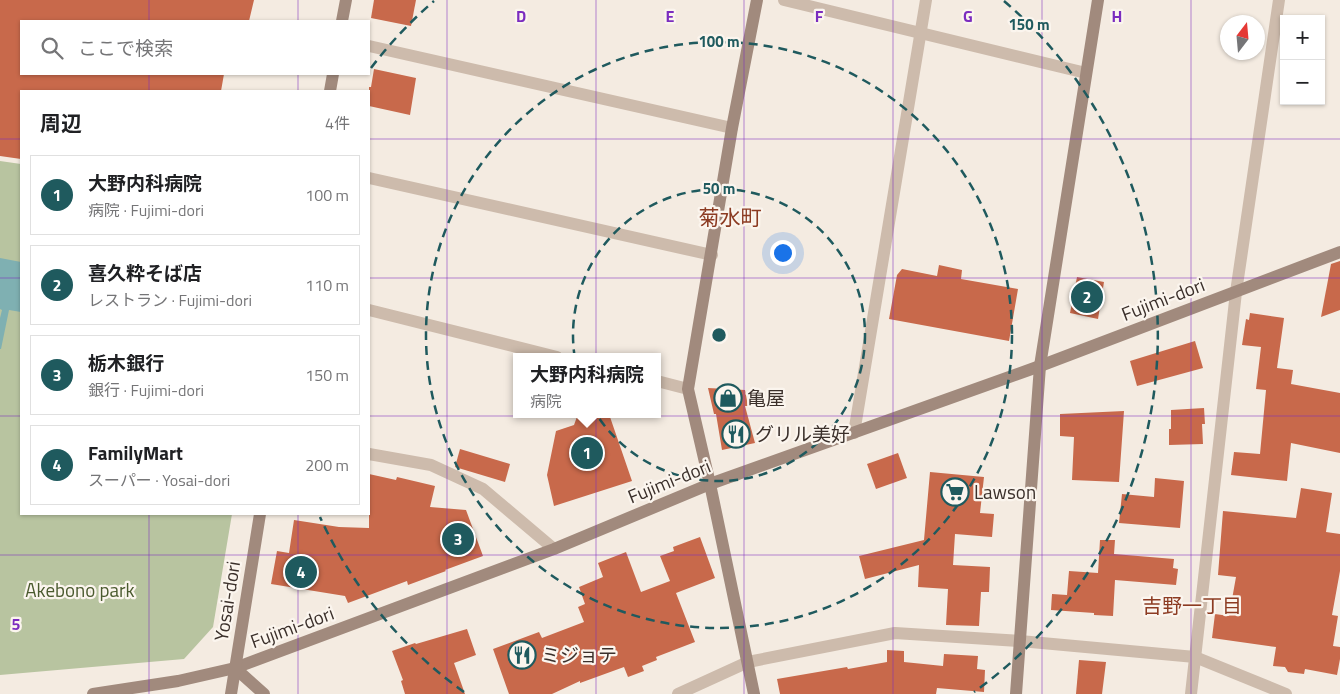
<!DOCTYPE html>
<html lang="ja">
<head>
<meta charset="utf-8">
<style>
	:root { --surface:#fff; --page:#f6f6f6; --text:#202124; --muted:#757577; --line:#e0e0e0; --accent:#1f5a5e }
	body { margin:0; font-family:"Titillium Web","Noto Sans JP",sans-serif; background:var(--page); color:var(--text) }
	.controls { position:absolute; right:15px; top:15px; display:grid; overflow:hidden; border-radius:0px; box-shadow:0 1px 4px #0004 }
	.controls button { width:45px; height:45px; display:grid; place-items:center; padding:0; border:0; border-bottom:1px solid var(--line); background:var(--surface); color:var(--text); font:25px sans-serif }
	.compass { position:absolute; left:1220px; top:15px; width:45px; height:45px; border-radius:50%; background:var(--surface); box-shadow:0 1px 4px #0004; rotate:16deg }
	.you { position:absolute; left:782px; top:252px; width:18px; height:18px; margin:-12px; border:4px solid #fff; border-radius:50%; background:#1a73e8; box-shadow:0 0 0 8px #1a73e833 }
	.badge { display:grid; place-items:center; width:32px; height:32px; border-radius:50%; background:var(--accent); color:#fff; font-size:16px; font-weight:700 }
	.pin { position:absolute; translate:-50% -50%; border:2px solid #fff; box-shadow:0 1px 5px #0006 }
	.popup { position:absolute; left:513px; top:353px; width:148px; height:65px; box-sizing:border-box; display:grid; place-content:center; border-radius:0px; background:var(--surface); filter:drop-shadow(0 1px 4px #0005); font-size:16px; white-space:nowrap; color:var(--muted) }
	.popup b { font-size:19px; color:var(--text) }
	.popup::after { content:''; position:absolute; left:50%; top:100%; margin-left:-10px; border:10px solid transparent; border-top-color:var(--surface) }
	.list { margin:0; padding:0; list-style:none }
	h2 { display:flex; justify-content:space-between; align-items:center; height:65px; margin:0; padding:0 20px; font-size:21px }
	h2 small { font-size:16px; font-weight:400; color:var(--muted) }
	.list li { display:grid; grid-template-columns:32px 1fr auto; gap:15px; align-items:center; box-sizing:border-box; height:80px; margin:0 10px 10px; padding:0 10px; border:1px solid var(--line); border-radius:0px }
	.list b { display:block; font-size:19px; white-space:nowrap }
	.list p { margin:0; font-size:16px; white-space:nowrap; color:var(--muted) }
	.list em { font-size:16px; font-style:normal; color:var(--muted) }
	.icon { flex:none; width:28px; height:28px; fill:none; stroke:currentColor; stroke-width:2; stroke-linecap:round; stroke-linejoin:round }
	.map { position:relative; flex:none; width:1340px; height:694px; overflow:hidden }
	.search { position:absolute; background:var(--surface); box-shadow:0 1px 4px #0004; left:20px; top:20px; width:350px; height:55px; display:flex; align-items:center; gap:12px; box-sizing:border-box; padding:0 18px; border-radius:0px; color:var(--muted); font-size:19px }
	.panel { position:absolute; background:var(--surface); box-shadow:0 1px 4px #0004; left:20px; top:90px; width:350px; height:425px; border-radius:0px }
	.map>svg:first-child { display:block }
	.green { fill:#b8c4a0 }
	.water { fill:#7fb0b2 }
	.building { fill:#c8694b }
	.lines { fill:none; stroke-linecap:round; stroke-linejoin:round }
	.street { stroke:#cdbbac; stroke-width:12 }
	.secondary { stroke:#a18a7d; stroke-width:12 }
	.grid { fill:none; stroke:#7b2cbf; stroke-width:1; stroke-opacity:0.55 }
	.ring { fill:none; stroke:#1f5a5e; stroke-width:2.5; stroke-dasharray:9 6 }
	.labels { text-anchor:middle; stroke-width:4.5; stroke-linejoin:round; paint-order:stroke }
	.street-label { font-size:19px; fill:#3b302b; stroke:#fbf5ee }
	.poi-label { font-size:19px; fill:#3b302b; stroke:#fbf5ee; text-anchor:start }
	.park-label { font-size:19px; fill:#4a5a2e; stroke:#fbf5ee }
	.neighbourhood-label { font-size:20px; fill:#8c3b22; stroke:#fbf5ee }
	.quarter-label { font-size:21px; fill:#8c3b22; stroke:#fbf5ee }
	.grid-label { font-size:16px; text-anchor:middle; font-weight:bold; fill:#7b2cbf; stroke:#fbf5ee; stroke-width:4.5; stroke-linejoin:round; paint-order:stroke }
	.centre { fill:#1f5a5e; stroke:#fbf5ee; stroke-width:2.5 }
	.ring-label { font-size:15px; text-anchor:middle; font-weight:bold; fill:#1f5a5e; stroke:#fbf5ee; stroke-width:4.5; stroke-linejoin:round; paint-order:stroke }
</style>
</head>
<body>
<div class="map">
<svg width="1340" height="694" viewBox="0 0 1340 694">
	<rect width="100%" height="100%" fill="#f4ebe1"/>
	<path class="green" d="M0 161 21 164V514H232L213 627 184 659 0 675Z"/>
	<path class="water" d="M0 258 21 262V312L9 310 1 349H0V318L2 310 0 309Z"/>
	<g class="building">
		<path d="M0 0H254L249 21H21V74H224L221 91H21V159L0 156Z"/>
		<path d="M374 0H416L411 26 371 18Z"/>
		<path d="M374 69 416 78 410 115 369 106V87H371Z"/>
		<path d="M1340 261V310L1321 317 1331 264Z"/>
		<path d="M939 265 962 270 961 279 1018 289 1009 341 889 319 897 275 902 269 937 276Z"/>
		<path d="M1077 277 1104 282 1098 319 1070 313Z"/>
		<path d="M1250 313 1284 318 1277 368 1293 370 1291 384 1340 393V453L1291 443 1287 481 1231 475 1234 452 1260 454 1266 390 1256 389 1261 347 1242 345 1246 319 1249 320Z"/>
		<path d="M1195 341 1203 368 1137 386 1130 361Z"/>
		<path d="M708 388 745 390 748 406H745L755 443 722 450 716 414H714Z"/>
		<path d="M1204 408 1205 424H1202L1203 444 1169 445V429H1171V410Z"/>
		<path d="M1124 411 1119 482 1072 480 1074 437 1060 436V414Z"/>
		<path d="M578 414H609L632 481 554 506 547 475 556 431 574 425Z"/>
		<path d="M460 449 510 464 505 482 455 467Z"/>
		<path d="M898 453 907 478 876 489 867 464Z"/>
		<path d="M930 472 984 477 980 513 994 514 992 537 955 534 953 565 990 567 989 592H981L979 626 946 625 948 589 918 587 919 565 865 579 859 556 924 540Z"/>
		<path d="M369 474 396 480 397 477 435 486 430 507 466 510 483 556 445 570 446 571 408 585 407 581 348 603 345 596 271 584 277 551 289 553 294 520 339 527 369 528Z"/>
		<path d="M1155 478 1184 481 1180 528 1119 523 1122 494 1154 497Z"/>
		<path d="M1301 488 1332 493 1326 532 1340 534V571L1332 615 1338 616 1333 646 1340 647V659L1337 675 1305 669 1304 674 1288 672 1285 667 1273 666 1276 647 1212 638 1215 614 1229 616 1236 577 1218 575 1223 511 1296 518Z"/>
		<path d="M700 537 715 578 676 593 695 642 656 657 657 660 642 666 644 671 628 677 624 667 580 683V681L552 694H509L493 649 539 632 542 638 584 622 578 607 585 604 579 587 603 577 598 563 626 552 641 592 670 581 660 556 674 551 673 547Z"/>
		<path d="M1100 540H1115L1114 554 1174 559 1173 568 1178 569 1176 585 1115 580 1113 616 1094 615V613L1051 610 1052 594 1067 595 1069 571 1098 573Z"/>
		<path d="M467 629 476 655 454 663 465 694H405L401 681 403 680 392 651 415 643 416 644Z"/>
		<path d="M887 650 904 651V662L943 666 944 654 978 656 977 669 985 670 984 692 937 688 936 694H780L777 679 847 667 848 669 887 662Z"/>
		<path d="M1079 660 1106 662 1102 694H1076Z"/>
	</g>
	<g class="lines">
		<g class="street">
			<path d="M784 0 1086 73"/>
			<path d="M369 46 732 128"/>
			<path d="M369 178 712 255"/>
			<path d="M369 310 557 357"/>
			<path d="M657 381 688 389"/>
			<path d="M854 433 926 0"/>
			<path d="M369 454 431 465 483 489 554 549"/>
			<path d="M678 694 748 662 895 633 1020 641 1195 657 1286 694"/>
			<path d="M1191 694 1236 292 1279 0"/>
		</g>
		<g class="secondary">
			<path d="M342 21 346 0"/>
			<path d="M330 91 333 74"/>
			<path d="M235 668 264 694"/>
			<path d="M93 694 178 681 235 668 554 549 710 484 1040 366 1340 252"/>
			<path d="M231 694 260 514"/>
			<path d="M754 694 710 484 688 389 732 128 757 0"/>
			<path d="M1016 694 1040 366 1098 0"/>
		</g>
	</g>
	<path class="grid" d="M149 0V21M298 0V21M447 0V694M596 0V694M744 0V694M893 0V694M1042 0V694M1191 0V694M149 74V91M298 74V91M0 139H21M369 139H1340M0 278H21M369 278H1340M0 416H21M369 416H1340M149 514V694M298 514V694M0 555H1340"/>
	<g class="ring">
		<circle cx="719" cy="335" r="146"/>
		<circle cx="719" cy="335" r="293"/>
		<path d="M464 692A439 439 0 0 1 320 517M371 68A439 439 0 0 1 434 1M1004 1A439 439 0 0 1 974 692"/>
	</g>
	<defs>
		<g id="shop-ring" transform="scale(1.4375)"><circle r="9.5" fill="#fbf5ee" stroke="#1f5a5e" stroke-width="1.5"/><path d="M-5-2.5h2.3a2.7 3.5 0 0 1 5.4 0H5L5.5 6h-11ZM-1.5-2.5h3a1.5 2.3 0 0 0-3 0Z" fill="#1f5a5e"/></g>
		<g id="restaurant-ring" transform="scale(1.4375)"><circle r="9.5" fill="#fbf5ee" stroke="#1f5a5e" stroke-width="1.5"/><path d="M-5-6h1v4h1v-4h1v4h1v-4h1v5L-1.5 .5V6h-2V.5L-5-1ZM5-6V6H3V1.5H1.5Q1.5-4 5-6Z" fill="#1f5a5e"/></g>
		<g id="supermarket-ring" transform="scale(1.4375)"><circle r="9.5" fill="#fbf5ee" stroke="#1f5a5e" stroke-width="1.5"/><path d="M-6-5.5h2.5l.6 2H6L4.5 2H-2.5L-4.4-4H-6ZM-1.5 3.2a1.3 1.3 0 1 0 .1 0ZM3 3.2a1.3 1.3 0 1 0 .1 0Z" fill="#1f5a5e"/></g>
	</defs>
	<g fill-rule="evenodd">
		<use href="#shop-ring" x="728" y="398"/>
		<use href="#restaurant-ring" x="736" y="434"/>
		<use href="#supermarket-ring" x="955" y="492"/>
		<use href="#restaurant-ring" x="522" y="655"/>
	</g>
	<g class="labels">
		<g class="street-label">
			<text transform="translate(1163 299) rotate(-21)" y="7">Fujimi-dori</text>
			<text transform="translate(669 481) rotate(-22)" y="7">Fujimi-dori</text>
			<text transform="translate(227 601) rotate(-81)" y="7">Yosai-dori</text>
			<text transform="translate(292 627) rotate(-20)" y="7">Fujimi-dori</text>
		</g>
		<g class="poi-label">
			<text x="747" y="405">亀屋</text>
			<text x="755" y="441">グリル美好</text>
			<text x="974" y="499">Lawson</text>
			<text x="541" y="662">ミジョテ</text>
		</g>
		<g class="park-label">
			<text x="80" y="597">Akebono park</text>
		</g>
		<g class="neighbourhood-label">
			<text x="1192" y="613">吉野一丁目</text>
		</g>
		<g class="quarter-label">
			<text x="730" y="225">菊水町</text>
		</g>
	</g>
	<g class="grid-label">
		<text x="521" y="22">D</text>
		<text x="670" y="22">E</text>
		<text x="819" y="22">F</text>
		<text x="968" y="22">G</text>
		<text x="1117" y="22">H</text>
		<text x="16" y="630">5</text>
	</g>
	<circle cx="719" cy="335" r="8" class="centre"/>
	<g class="ring-label">
		<text x="1029" y="30">150 m</text>
		<text x="719" y="47">100 m</text>
		<text x="719" y="194">50 m</text>
	</g>
</svg>
<div class="controls">
<button>+</button>
<button>−</button>
</div>
<svg class="compass" viewBox="-18 -18 36 36"><path d="M0-13l5 13h-10z" fill="#e53935"/><path d="M0 13l5-13h-10z" fill="#757577"/></svg>
<div class="you"></div>
<div class="pin badge" style="left:587px;top:453px">1</div>
<div class="popup"><b>大野内科病院</b>病院</div>
<div class="pin badge" style="left:1087px;top:297px">2</div>
<div class="pin badge" style="left:458px;top:539px">3</div>
<div class="pin badge" style="left:301px;top:572px">4</div>
<div class="search"><svg class="icon" aria-label="search" viewBox="0 0 24 24"><circle cx="10" cy="10" r="6"/><path d="M15 15l6 6"/></svg>ここで検索</div>
<section class="panel">
<h2>周辺<small>4件</small></h2>
<ul class="list">
<li><span class="badge">1</span><div><b>大野内科病院</b><p>病院 · Fujimi-dori</p></div><em>100 m</em></li>
<li><span class="badge">2</span><div><b>喜久粋そば店</b><p>レストラン · Fujimi-dori</p></div><em>110 m</em></li>
<li><span class="badge">3</span><div><b>栃木銀行</b><p>銀行 · Fujimi-dori</p></div><em>150 m</em></li>
<li><span class="badge">4</span><div><b>FamilyMart</b><p>スーパー · Yosai-dori</p></div><em>200 m</em></li>
</ul>
</section>
</div>
</body>
</html>
